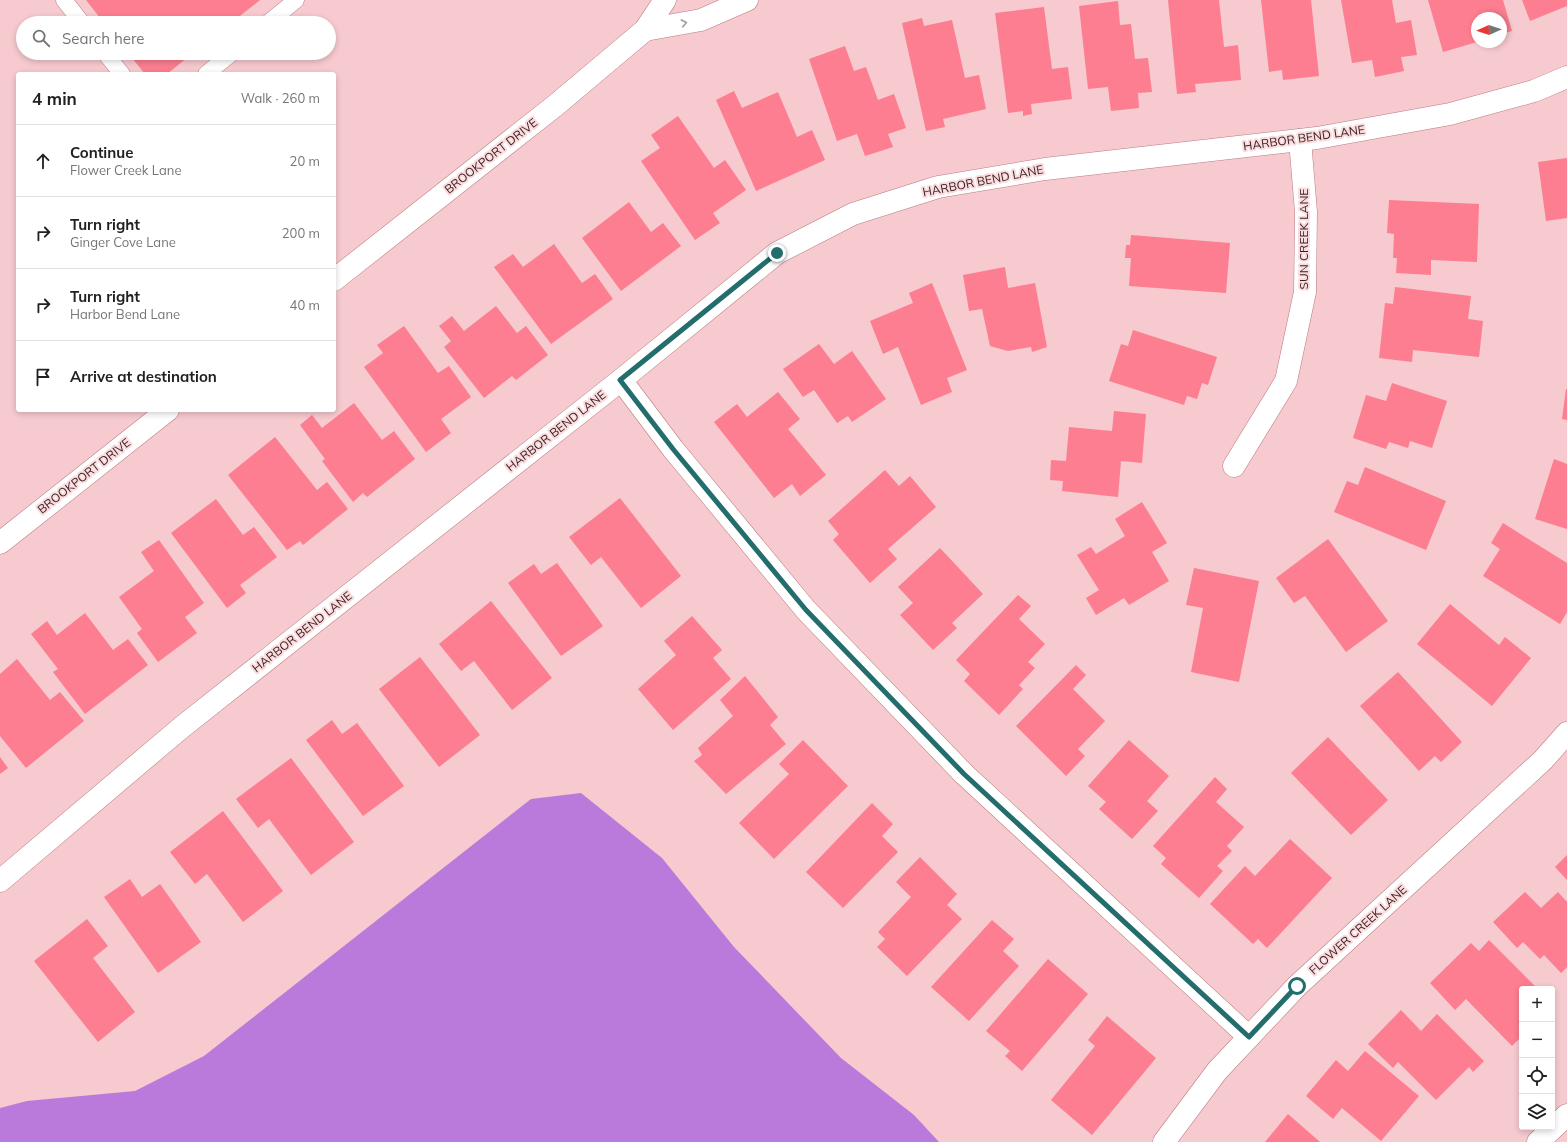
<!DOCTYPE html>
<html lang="en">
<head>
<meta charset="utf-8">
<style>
	:root { --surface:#fff; --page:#f6f6f6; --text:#202124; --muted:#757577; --line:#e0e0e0 }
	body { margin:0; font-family:Mulish,sans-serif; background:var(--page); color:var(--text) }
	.controls { position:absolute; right:12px; bottom:12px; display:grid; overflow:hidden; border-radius:4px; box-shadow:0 2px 6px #0003 }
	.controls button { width:36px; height:36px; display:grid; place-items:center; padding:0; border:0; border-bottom:1px solid var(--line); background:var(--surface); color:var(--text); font:20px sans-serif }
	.compass { position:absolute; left:1471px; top:12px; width:36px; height:36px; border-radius:50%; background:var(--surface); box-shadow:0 2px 6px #0003; rotate:267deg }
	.stop { position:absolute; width:12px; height:12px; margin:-9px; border:3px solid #236e6d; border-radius:50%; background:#fff }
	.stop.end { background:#236e6d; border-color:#fff; box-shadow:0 1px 4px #0008 }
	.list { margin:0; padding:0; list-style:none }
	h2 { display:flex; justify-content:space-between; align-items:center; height:52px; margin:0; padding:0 16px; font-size:17px }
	h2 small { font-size:13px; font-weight:400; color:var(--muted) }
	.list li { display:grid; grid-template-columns:26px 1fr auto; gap:12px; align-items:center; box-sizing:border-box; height:72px; padding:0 16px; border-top:1px solid var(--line) }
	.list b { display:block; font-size:15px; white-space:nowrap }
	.list p { margin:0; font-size:13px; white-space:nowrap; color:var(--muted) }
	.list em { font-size:13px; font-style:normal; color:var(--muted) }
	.icon { flex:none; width:22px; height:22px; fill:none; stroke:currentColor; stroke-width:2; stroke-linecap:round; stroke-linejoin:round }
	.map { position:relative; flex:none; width:1567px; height:1142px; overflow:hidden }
	.search { position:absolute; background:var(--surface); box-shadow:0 2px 6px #0003; left:16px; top:16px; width:320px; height:44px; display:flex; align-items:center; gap:10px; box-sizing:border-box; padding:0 14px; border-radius:22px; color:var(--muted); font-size:15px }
	.panel { position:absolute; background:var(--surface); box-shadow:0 2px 6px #0003; left:16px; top:72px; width:320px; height:340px; border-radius:4px }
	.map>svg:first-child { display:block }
	.water { fill:#ba7adc }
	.building { fill:#fc7e90 }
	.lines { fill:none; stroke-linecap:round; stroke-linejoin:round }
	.service-casing { stroke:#bc7a81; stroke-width:17 }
	.minor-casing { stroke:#bc7a81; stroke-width:23 }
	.tertiary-casing { stroke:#bc7a81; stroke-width:23 }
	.service { stroke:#fff; stroke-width:16 }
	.minor { stroke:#fff; stroke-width:22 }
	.tertiary { stroke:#fff; stroke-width:22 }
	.oneway { stroke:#a5999a }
	.route { stroke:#236e6d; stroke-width:5 }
	.labels { text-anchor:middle; stroke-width:4; stroke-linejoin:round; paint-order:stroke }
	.street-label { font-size:12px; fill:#361c1f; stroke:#fadcde }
</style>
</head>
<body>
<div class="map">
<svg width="1567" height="1142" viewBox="0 0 1567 1142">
	<rect width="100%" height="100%" fill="#f6cace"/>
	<path class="water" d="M581 793 662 858 734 947 841 1058 914 1115 939 1142H0V1108L27 1101 135 1091 204 1056 531 799Z"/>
	<g class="building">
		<path d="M86 0H260L231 23H104Z"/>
		<path d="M1168 0H1219L1224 47 1238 45 1241 80 1195 84 1196 92 1177 94Z"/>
		<path d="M1261 0H1311L1319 76 1283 80 1282 70 1269 72Z"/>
		<path d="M1341 0H1392L1396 23 1411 20 1417 55 1401 57 1404 71 1375 77 1372 60 1352 63Z"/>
		<path d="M1428 0H1503L1512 31 1501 34V18H1477V42L1443 52Z"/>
		<path d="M1522 0H1567V6L1530 21Z"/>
		<path d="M1118 1 1120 25 1131 24 1135 59 1148 58 1152 92 1138 93 1139 108 1111 111 1108 87 1088 89 1079 6Z"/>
		<path d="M1044 7 1052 69 1068 67 1072 99 1031 104 1032 114 1023 116V111L1008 113 995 13Z"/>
		<path d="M922 18 924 26 952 20 965 78 979 75 986 109 943 119 945 127 926 131 902 23Z"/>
		<path d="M845 46 854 71 866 67 878 100 894 94 906 128 888 134 893 147 865 156 857 134 837 141 809 59Z"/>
		<path d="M128 53H193L167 74H145Z"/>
		<path d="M734 91 742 108 778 92 797 137 812 130 825 160 756 191 716 100Z"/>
		<path d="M678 116 714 168 725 160 746 190 713 213 720 223 695 240 641 161 660 148 651 135Z"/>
		<path d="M1567 158V218L1546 221 1538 162Z"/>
		<path d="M1389 200 1479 204 1477 262 1431 260V275L1396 273 1397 258H1393L1394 234 1387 233Z"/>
		<path d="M629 202 651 232 663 223 681 246 621 291 582 238Z"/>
		<path d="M1131 235 1230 243 1226 293 1129 286 1131 258H1125L1126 245H1130Z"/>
		<path d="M554 244 582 283 595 274 613 299 551 344 494 267 513 254 523 267Z"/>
		<path d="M1005 267 1008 288 1035 283 1047 347 1032 352 1031 347 1008 351 990 346 982 309 969 311 963 275Z"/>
		<path d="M932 283 967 370 947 378 952 392 921 405 898 347 883 354 870 321 913 303 909 293Z"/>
		<path d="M1395 287 1471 296 1468 319 1483 321 1479 357 1413 350 1412 362 1379 358 1385 303 1393 304Z"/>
		<path d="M496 306 517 333 526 326 548 355 516 380 512 376 484 398 444 347 451 341 439 326 452 316 464 331Z"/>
		<path d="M404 326 438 373 449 366 471 397 441 419 451 433 426 452 364 367 383 353 377 345Z"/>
		<path d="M1133 330 1217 357 1208 385 1202 383 1197 399 1187 396 1184 405 1109 381 1121 344 1128 346Z"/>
		<path d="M819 344 834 364 852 351 886 399 852 422 848 416 837 423 814 390 803 397 783 369Z"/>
		<path d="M1392 383 1447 401 1432 448 1410 441 1408 448 1389 442 1386 449 1353 438 1366 395 1386 401Z"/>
		<path d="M1566 389H1567V420L1562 419Z"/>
		<path d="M778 392 800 419 788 429 826 475 800 496 792 484 774 498 714 422 737 404 747 417Z"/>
		<path d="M354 403 382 440 394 431 415 459 367 497 363 493 353 502 322 461 325 459 300 425 312 415 322 428Z"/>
		<path d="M1114 411 1146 414 1142 463 1121 461 1118 497 1062 491 1063 481 1050 480 1051 460 1066 461 1069 427 1112 431Z"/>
		<path d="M275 437 317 490 327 482 348 509 303 545 300 541 287 550 228 475Z"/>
		<path d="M1554 459 1567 464V529L1535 519Z"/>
		<path d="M1365 467 1446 501 1426 550 1334 512 1347 481 1358 485Z"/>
		<path d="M885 470 899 486 910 476 936 507 888 549 897 559 870 583 833 540 839 534 828 521Z"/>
		<path d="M620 498 681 576 641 608 601 557 591 565 569 537Z"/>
		<path d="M216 499 243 535 254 527 277 557 240 585 246 593 227 608 171 533Z"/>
		<path d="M1142 502 1167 543 1152 552 1169 581 1129 605 1124 598 1096 615 1086 598 1099 590 1077 555 1091 547 1096 554 1125 536 1115 519Z"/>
		<path d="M1503 523 1567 563V612L1560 624 1483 576 1500 549 1491 543Z"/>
		<path d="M1328 539 1388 621 1346 652 1305 596 1294 603 1276 578Z"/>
		<path d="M159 540 204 603 185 617 197 633 158 662 137 633 142 629 119 597 154 571 141 552Z"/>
		<path d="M940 548 983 594 952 623 957 628 933 650 900 615 913 603 898 587Z"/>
		<path d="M557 563 603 626 561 656 508 583 534 564 541 574Z"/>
		<path d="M1194 568 1259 581 1239 682 1191 672 1203 608 1186 605Z"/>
		<path d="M1018 595 1031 606 1019 619 1045 644 1028 662 1035 668 1019 685 1023 689 999 715 964 681 970 674 956 660Z"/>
		<path d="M491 601 552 678 512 710 474 661 461 671 439 644Z"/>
		<path d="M1450 604 1499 645 1505 637 1531 658 1492 706 1417 644Z"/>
		<path d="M85 613 113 650 128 639 148 665 85 714 53 672 58 669 31 634 47 621 57 635Z"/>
		<path d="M692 616 722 650 713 658 731 679 673 730 638 689 676 655 664 641Z"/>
		<path d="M420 657 480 735 439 767 379 689Z"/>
		<path d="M17 659 50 700 60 692 84 721 26 768 0 736V674Z"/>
		<path d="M1076 665 1086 675 1073 689 1105 721 1078 749 1085 756 1066 776 1016 726Z"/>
		<path d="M1398 672 1462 742 1441 762 1435 756 1419 771 1360 706Z"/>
		<path d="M745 676 778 717 770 725 786 744 726 794 694 761 702 755 698 748 733 716 720 700Z"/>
		<path d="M332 720 342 734 357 723 404 786 363 816 306 740Z"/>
		<path d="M1328 737 1388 800 1351 835 1291 773Z"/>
		<path d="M803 740 848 786 774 859 739 823 789 774 779 764Z"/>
		<path d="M1129 740 1169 776 1147 801 1158 811 1132 839 1099 809 1106 802 1088 786Z"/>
		<path d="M0 757 8 768 0 774Z"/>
		<path d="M291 758 354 842 311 875 269 819 258 828 236 799Z"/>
		<path d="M1215 777 1227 789 1216 802 1244 827 1227 846 1232 851 1217 866 1223 871 1199 898 1161 864 1166 858 1153 846Z"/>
		<path d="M872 803 893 824 882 836 898 852 843 908 806 872Z"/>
		<path d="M223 811 283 891 243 922 207 874 195 884 170 852Z"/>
		<path d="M1290 839 1332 878 1267 948 1258 939 1253 944 1210 904 1245 866 1255 876Z"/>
		<path d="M1567 855V880L1555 867Z"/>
		<path d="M920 857 957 894 947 905 962 919 907 976 877 947 885 939 878 932 911 897 896 882Z"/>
		<path d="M130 879 142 897 160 884 201 942 158 973 104 897Z"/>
		<path d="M1525 892 1541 908 1558 892 1567 902V967L1561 973 1544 955 1540 959 1523 942 1517 948 1493 922Z"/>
		<path d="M87 919 108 946 93 958 135 1012 98 1042 34 961Z"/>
		<path d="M992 920 1014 939 1003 951 1019 966 969 1021 931 987Z"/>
		<path d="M1489 940 1538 989H1522V1036L1512 1046 1466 999 1455 1010 1430 983 1471 943 1479 951Z"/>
		<path d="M1048 959 1088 994 1022 1071 1005 1056 1010 1051 986 1031Z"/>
		<path d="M1401 1010 1421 1031 1437 1014 1484 1061 1473 1072 1469 1067 1436 1100 1398 1062 1393 1068 1368 1044Z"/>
		<path d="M1107 1016 1156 1058 1092 1135 1051 1100 1095 1046 1088 1040Z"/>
		<path d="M1365 1051 1419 1096 1381 1141 1342 1108 1333 1119 1306 1096 1336 1060 1348 1071Z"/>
		<path d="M1288 1114 1320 1142H1265Z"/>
	</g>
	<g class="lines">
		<g class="service-casing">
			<g id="service">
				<path d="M64 0 82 23"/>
				<path d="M268 23 296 0"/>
				<path d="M105 53 122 74"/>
				<path d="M206 74 232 53"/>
			</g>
		</g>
		<g class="minor-casing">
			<g id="minor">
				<path d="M621 380 673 449 806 610 964 774 1249 1037"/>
				<path d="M1234 466 1286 381 1305 292 1306 212 1300 140"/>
				<path d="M0 881 182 727 621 380 777 253 853 214 938 187 1045 169 1317 138 1450 114 1534 91 1567 77"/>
				<path d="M1164 1142 1217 1071 1297 986 1543 760 1567 733"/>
				<path d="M1538 1142 1567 1115"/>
			</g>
		</g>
		<g class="tertiary-casing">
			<g id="tertiary">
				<path d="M645 30 701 20 747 0"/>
				<path d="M334 280 556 105 645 30 665 0"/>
				<path d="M0 543 168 410"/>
			</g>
		</g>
		<use href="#service" class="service"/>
		<use href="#minor" class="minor"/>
		<use href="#tertiary" class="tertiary"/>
	</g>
	<defs><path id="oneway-chevron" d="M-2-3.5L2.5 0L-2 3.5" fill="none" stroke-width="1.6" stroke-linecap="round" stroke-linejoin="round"/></defs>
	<use class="oneway" href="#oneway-chevron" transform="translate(684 23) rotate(-11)"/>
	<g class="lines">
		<path class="route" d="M777 253 620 380 673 449 806 610 964 774 1249 1037 1297 986"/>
	</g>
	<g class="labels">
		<g class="street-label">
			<text transform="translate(1304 138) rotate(-8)" y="4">HARBOR BEND LANE</text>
			<text transform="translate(491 156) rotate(-38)" y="4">BROOKPORT DRIVE</text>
			<text transform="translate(983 181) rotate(-11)" y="4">HARBOR BEND LANE</text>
			<text transform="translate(1304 239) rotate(-90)" y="4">SUN CREEK LANE</text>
			<text transform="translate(556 431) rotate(-38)" y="4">HARBOR BEND LANE</text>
			<text transform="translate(84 476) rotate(-38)" y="4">BROOKPORT DRIVE</text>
			<text transform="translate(302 632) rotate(-38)" y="4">HARBOR BEND LANE</text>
			<text transform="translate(1358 930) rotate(-42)" y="4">FLOWER CREEK LANE</text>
		</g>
	</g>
</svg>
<div class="controls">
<button>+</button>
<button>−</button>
<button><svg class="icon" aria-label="locate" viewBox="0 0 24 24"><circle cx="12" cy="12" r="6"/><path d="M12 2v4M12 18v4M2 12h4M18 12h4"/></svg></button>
<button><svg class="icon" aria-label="layers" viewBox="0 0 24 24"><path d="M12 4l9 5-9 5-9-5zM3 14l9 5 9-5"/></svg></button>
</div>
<svg class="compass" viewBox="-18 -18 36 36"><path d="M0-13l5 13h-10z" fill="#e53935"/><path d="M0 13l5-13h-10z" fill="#757577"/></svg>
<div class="stop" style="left:1297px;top:986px"></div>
<div class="stop end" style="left:777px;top:253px"></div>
<div class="search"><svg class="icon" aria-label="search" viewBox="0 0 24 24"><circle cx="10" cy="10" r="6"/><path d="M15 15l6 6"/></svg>Search here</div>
<section class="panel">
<h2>4 min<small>Walk · 260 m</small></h2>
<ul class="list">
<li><svg class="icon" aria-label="ahead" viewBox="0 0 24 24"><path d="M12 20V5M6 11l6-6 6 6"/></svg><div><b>Continue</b><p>Flower Creek Lane</p></div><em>20 m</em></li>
<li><svg class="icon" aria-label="right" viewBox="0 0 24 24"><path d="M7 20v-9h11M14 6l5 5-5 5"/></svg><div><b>Turn right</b><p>Ginger Cove Lane</p></div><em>200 m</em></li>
<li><svg class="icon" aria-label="right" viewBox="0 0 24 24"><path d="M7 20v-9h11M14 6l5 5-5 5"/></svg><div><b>Turn right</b><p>Harbor Bend Lane</p></div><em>40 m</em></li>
<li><svg class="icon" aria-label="arrive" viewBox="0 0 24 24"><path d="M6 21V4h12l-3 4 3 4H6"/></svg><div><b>Arrive at destination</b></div></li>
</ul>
</section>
</div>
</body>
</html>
